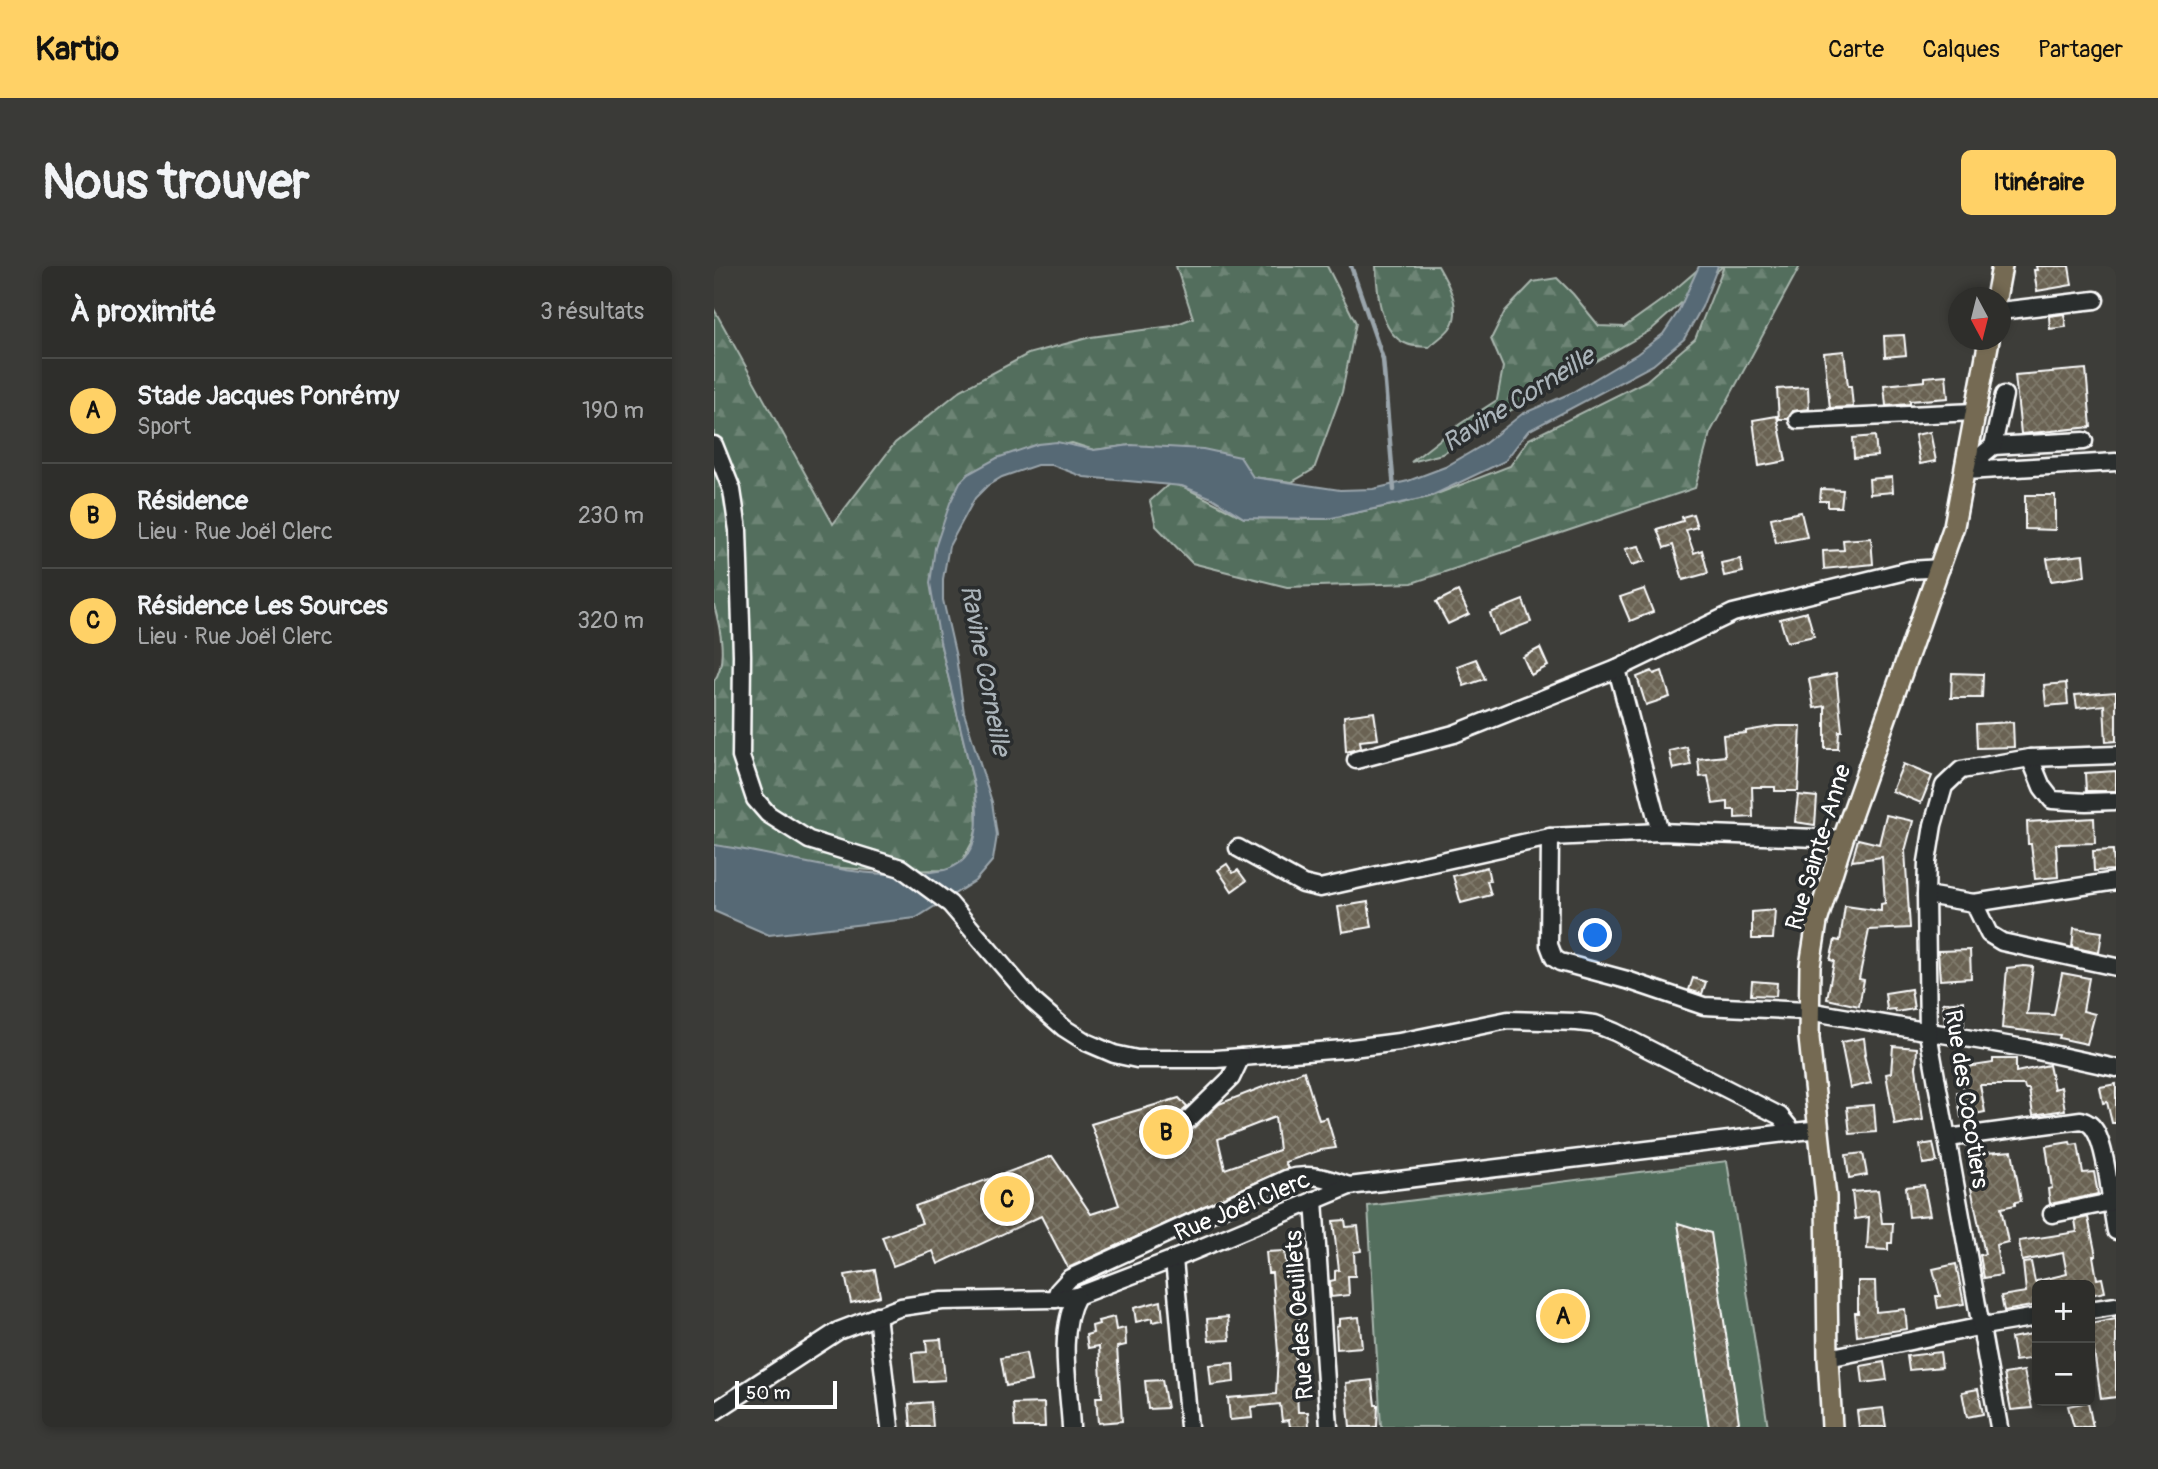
<!DOCTYPE html>
<html lang="fr">
<head>
<meta charset="utf-8">
<style>
	:root { --surface:#2e2e2b; --page:#3a3a37; --text:#f1f3f6; --muted:#a7a8a9; --line:#494a47; --accent:#ffd166 }
	body { margin:0; font-family:Pangolin,sans-serif; background:var(--page); color:var(--text) }
	.controls { position:absolute; right:21px; bottom:21px; display:grid; overflow:hidden; border-radius:10px; box-shadow:0 4px 10px #0003 }
	.controls button { width:63px; height:63px; display:grid; place-items:center; padding:0; border:0; border-bottom:2px solid var(--line); background:var(--surface); color:var(--text); font:35px sans-serif }
	.compass { position:absolute; left:1234px; top:21px; width:63px; height:63px; border-radius:50%; background:var(--surface); box-shadow:0 4px 10px #0003; rotate:173deg }
	.scale { position:absolute; left:21px; bottom:18px; width:102px; box-sizing:border-box; padding-left:7px; border:4px solid #fff; border-top:0; font-size:19px; line-height:24px; white-space:nowrap; color:#fff; -webkit-text-stroke:5px #2a2d2e; paint-order:stroke }
	.you { position:absolute; left:882px; top:670px; width:24px; height:24px; margin:-18px; border:5px solid #fff; border-radius:50%; background:#1a73e8; box-shadow:0 0 0 10px #1a73e833 }
	.badge { display:grid; place-items:center; width:46px; height:46px; border-radius:50%; background:var(--accent); color:#111; font-size:23px; font-weight:700 }
	.pin { position:absolute; translate:-50% -50%; border:4px solid #fff; box-shadow:0 2px 7px #0006 }
	.list { margin:0; padding:0; list-style:none }
	h2 { display:flex; justify-content:space-between; align-items:center; height:91px; margin:0; padding:0 28px; font-size:30px }
	h2 small { font-size:23px; font-weight:400; color:var(--muted) }
	.list li { display:grid; grid-template-columns:46px 1fr auto; gap:21px; align-items:center; box-sizing:border-box; height:105px; padding:0 28px; border-top:2px solid var(--line) }
	.list b { display:block; font-size:26px; white-space:nowrap }
	.list p { margin:0; font-size:23px; white-space:nowrap; color:var(--muted) }
	.list em { font-size:23px; font-style:normal; color:var(--muted) }
	.map { position:relative; flex:none; width:1402px; height:1161px; overflow:hidden; border-radius:10px }
	header { display:flex; align-items:center; gap:42px; box-sizing:border-box; height:98px; padding:0 35px; background:var(--accent); color:#111 }
	header strong { font-size:33px }
	nav { display:flex; gap:38px; margin-inline-start:auto; font-size:24px }
	.intro { display:flex; align-items:center; justify-content:space-between; box-sizing:border-box; height:168px; padding:0 42px }
	h1 { margin:0; font-size:49px }
	.button { padding:18px 32px; border-radius:10px; background:var(--accent); color:#111; font-size:24px; font-weight:700 }
	main { display:flex; gap:42px; padding:0 42px }
	aside { flex:1; background:var(--surface); border-radius:10px; box-shadow:0 4px 10px #0003 }
	.map>svg:first-child { display:block }
	.forest { fill:url(#forest-firs); stroke:#a9b6ae; stroke-width:2 }
	.park { fill:#536e5d; stroke:#a9b6ae; stroke-width:2 }
	.water { fill:#576974; stroke:#9aa5ac; stroke-width:2 }
	.lines { fill:none; stroke-linecap:round; stroke-linejoin:round }
	.stream { stroke:#9aa5ac; stroke-width:4.5 }
	.building { fill:url(#building-cross-hatch); stroke:#fff; stroke-width:2; fill-rule:evenodd }
	.minor-casing { stroke:#fff; stroke-width:21 }
	.major-casing { stroke:#fff; stroke-width:24 }
	.minor { stroke:#2a2d2e; stroke-width:16 }
	.major { stroke:#746b52; stroke-width:19 }
	.labels { text-anchor:middle; stroke-width:7; stroke-linejoin:round; paint-order:stroke }
	.street-label { font-size:24px; fill:#fff; stroke:#2a2d2e }
	.water-label { font-size:26px; font-style:italic; fill:#abb4ba; stroke:#2a2d2e }
</style>
</head>
<body>
<header>
<strong>Kartio</strong>
<nav><a>Carte</a><a>Calques</a><a>Partager</a></nav>
</header>
<div class="intro"><h1>Nous trouver</h1><a class="button">Itinéraire</a></div>
<main>
<aside>
<h2>À proximité<small>3 résultats</small></h2>
<ul class="list">
<li><span class="badge">A</span><div><b>Stade Jacques Ponrémy</b><p>Sport</p></div><em>190 m</em></li>
<li><span class="badge">B</span><div><b>Résidence</b><p>Lieu · Rue Joël Clerc</p></div><em>230 m</em></li>
<li><span class="badge">C</span><div><b>Résidence Les Sources</b><p>Lieu · Rue Joël Clerc</p></div><em>320 m</em></li>
</ul>
</aside>
<div class="map">
<svg width="1402" height="1161" viewBox="0 0 1402 1161">
	<defs>
		<pattern id="forest-firs" width="22" height="20" patternUnits="userSpaceOnUse" patternTransform="scale(1.75)"><rect width="22" height="20" fill="#536e5d"/><path d="M5 1l3.5 6h-7zM16 11l3.5 6h-7z" fill="#6d8475"/></pattern>
		<pattern id="building-cross-hatch" width="8" height="8" patternUnits="userSpaceOnUse" patternTransform="scale(1.75)"><rect width="8" height="8" fill="#6a6252"/><path d="M0 0l8 8M0 8l8-8" fill="none" stroke="#807a6c"/></pattern>
	</defs>
	<rect width="100%" height="100%" fill="#3d3d39"/>
	<filter id="ink" filterUnits="userSpaceOnUse"><feTurbulence type="fractalNoise" baseFrequency=".0143" numOctaves="2"/><feDisplacementMap in="SourceGraphic" scale="14" xChannelSelector="R" yChannelSelector="G"/><feConvolveMatrix kernelMatrix="1 2 1 2 8 2 1 2 1" color-interpolation-filters="sRGB"/></filter>
	<g filter="url(#ink)">
		<g class="forest">
			<path d="M462 0H613L642 57 628 126 600 203 578 216 539 211 417 179 380 184 358 177 283 192 221 282 226 376 261 523 263 561 259 575 247 597 233 604 171 605 99 600 0 579V415C14 396 6 361 0 339V43L119 258 181 177 247 124 314 88 377 71 458 60 479 52Z"/>
			<path d="M662 0H724C734 17 749 44 736 62 731 69 721 75 715 81 708 80 699 81 693 78 665 68 663 24 662 0Z"/>
			<path d="M988 0H1009L937 64 768 161 728 188 697 196 746 158 783 134 789 101 777 73 791 45 819 16 843 12 859 28 885 60 910 61 952 31Z"/>
			<path d="M1010 0H1086L996 167 981 222 698 317 573 321 478 297 442 260 436 235 455 218 468 220 530 252 613 253 715 231 796 200 815 173 932 115 981 73Z"/>
		</g>
		<path class="park" d="M1013 895 1054 1161H667L654 940Z"/>
		<path class="water" d="M985 0H1004L988 41 970 73 939 99 814 165 791 195 715 231 613 253 530 252 498 232 468 220 370 211 338 199H323L288 211 273 220 261 232 235 280 229 313V334L242 391 250 447 278 536 283 569 279 594 261 615 202 652 55 669 0 645V579C70 588 137 614 208 607 221 605 233 606 244 598 267 582 264 547 261 523L226 376 216 317 221 282 236 237 246 216 254 208 283 192 324 178 343 176 380 184 417 179 489 183 526 191 539 211 626 224 659 223 694 215 731 201 769 179 808 148 857 127 923 88 949 68 964 46Z"/>
		<g class="lines">
			<path class="stream" d="M637 0 669 93 680 224"/>
		</g>
		<g class="building">
			<path d="M1322 0H1355L1358 19 1323 25 1320 4H1323Z"/>
			<path d="M1350 48 1352 61 1336 63 1335 50Z"/>
			<path d="M1190 69 1192 89 1171 91 1170 70Z"/>
			<path d="M1130 85 1134 120H1137L1139 141 1116 142 1110 87Z"/>
			<path d="M1372 103 1377 161 1307 168 1301 109Z"/>
			<path d="M1232 109 1234 132 1196 135V138L1172 140 1170 119 1211 115V111Z"/>
			<path d="M1094 121 1095 143 1079 145 1074 153H1065L1063 123Z"/>
			<path d="M1063 150 1072 195 1045 200 1039 154Z"/>
			<path d="M1216 166 1222 195 1206 198 1201 169Z"/>
			<path d="M1161 170 1163 190 1140 192 1139 172Z"/>
			<path d="M1178 211 1179 226 1156 228 1155 213Z"/>
			<path d="M1107 223 1129 224 1127 241H1114V235H1106Z"/>
			<path d="M1311 229H1341V264L1311 263Z"/>
			<path d="M1087 246 1093 271 1062 277 1057 252Z"/>
			<path d="M979 248 983 261 972 264 980 287 988 284 994 307 969 314 959 279 950 282 943 263 969 255 968 251Z"/>
			<path d="M1157 272 1159 298 1110 303 1109 285 1130 284 1129 274Z"/>
			<path d="M925 280 931 295 918 299 911 283Z"/>
			<path d="M1369 289 1371 310 1337 315 1333 293Z"/>
			<path d="M1026 293 1029 306 1010 310 1007 297Z"/>
			<path d="M930 323 939 346 916 355 906 331Z"/>
			<path d="M744 325 755 348 734 358 722 336Z"/>
			<path d="M809 334 817 356 784 369 776 347Z"/>
			<path d="M1093 346 1100 370 1073 376 1066 353Z"/>
			<path d="M826 382 834 400 817 409 809 391Z"/>
			<path d="M762 393 771 413 750 420 743 400Z"/>
			<path d="M938 405 940 408 948 405 956 431 932 439 923 411Z"/>
			<path d="M1238 407 1269 408 1268 432H1237Z"/>
			<path d="M1122 408 1128 465H1125L1124 483H1111V440L1100 442 1095 413Z"/>
			<path d="M1352 417 1354 438 1332 440 1330 419Z"/>
			<path d="M1402 426V475L1392 476 1390 439 1363 442 1361 429Z"/>
			<path d="M660 446 664 473 646 475 647 482 632 486 630 450Z"/>
			<path d="M1299 456 1300 481 1263 482 1262 458Z"/>
			<path d="M1062 460H1087L1084 525H1061V521H1038L1039 551 1021 552V544H1014V536L999 538 994 510 986 511 984 493 1011 490 1009 469 1032 467V465Z"/>
			<path d="M973 481 977 499 959 503 955 485Z"/>
			<path d="M1189 498 1218 510 1207 537 1178 525Z"/>
			<path d="M1402 505V525H1372L1371 507Z"/>
			<path d="M1084 529 1103 531 1101 559 1081 556Z"/>
			<path d="M1172 549 1199 555 1191 585 1196 662 1155 664 1145 713 1150 714 1145 740 1113 733 1120 695 1116 694 1121 674 1126 675 1131 640 1167 645V638L1171 637 1168 591 1138 595 1144 573 1165 578Z"/>
			<path d="M1380 552 1381 577 1342 578 1344 611 1321 613 1317 578H1314L1313 556Z"/>
			<path d="M1399 584 1400 604 1380 605 1379 585Z"/>
			<path d="M513 598 519 607 524 604 532 615 518 625 504 604Z"/>
			<path d="M773 601 776 615H773L777 629 747 637 739 610Z"/>
			<path d="M654 636 658 661 628 666 624 641Z"/>
			<path d="M1061 644 1059 673H1038V646Z"/>
			<path d="M1360 662 1388 666 1385 687 1358 681Z"/>
			<path d="M1256 684 1257 712 1226 714 1224 685Z"/>
			<path d="M1310 700 1319 701 1313 748 1340 749 1348 707 1375 712 1369 745 1381 748 1373 778 1345 772 1346 769 1288 762 1293 702Z"/>
			<path d="M979 712 992 716 988 728 975 724Z"/>
			<path d="M1038 715 1063 717 1062 730 1037 729Z"/>
			<path d="M1197 723 1200 743 1182 746 1181 743 1173 744 1171 727Z"/>
			<path d="M1250 735V759L1231 758 1229 737Z"/>
			<path d="M1150 772 1152 788 1150 789 1157 817 1136 822 1127 776Z"/>
			<path d="M1179 780 1203 782 1202 802 1209 854 1181 859 1172 808 1177 807Z"/>
			<path d="M1279 793H1302V806L1335 799 1340 823 1347 821 1351 844 1319 849 1315 823H1311L1310 819H1266L1271 846 1247 851 1243 826 1250 825 1246 802 1279 797Z"/>
			<path d="M590 805 605 854 613 852 622 882 607 884 571 896 574 902 354 1002 327 950 224 998 219 985 179 1000 168 971 208 957 201 940 338 890 377 948 405 939 377 858 465 832 473 840 463 852V858L470 865H476L505 838ZM561 851 565 884 511 903 504 873Z"/>
			<path d="M1402 818V857H1398L1393 836 1389 837 1386 821Z"/>
			<path d="M1160 839 1162 866 1136 868 1133 841Z"/>
			<path d="M1356 876 1357 879 1364 878 1369 907 1380 906 1384 928 1336 938 1334 923 1338 922 1332 880Z"/>
			<path d="M1219 877 1223 896 1209 898 1206 879Z"/>
			<path d="M1298 885 1307 935 1301 936V939L1287 942 1294 976 1282 979 1287 1009 1270 1012 1266 989 1271 988 1257 922 1262 921 1258 888Z"/>
			<path d="M1149 887 1153 909 1135 912 1132 889Z"/>
			<path d="M1210 919 1216 949 1195 951 1192 921Z"/>
			<path d="M1164 924 1168 957H1179L1178 977H1174V984L1153 983 1155 951 1141 953 1138 926Z"/>
			<path d="M1374 951 1382 990H1379L1383 1013 1388 1012 1391 1026 1376 1029V1019H1324L1323 1015 1353 1008 1349 987 1308 995 1305 975 1363 966 1361 954Z"/>
			<path d="M631 954 632 961 644 960 647 985 640 986 641 1010H634L635 1029 617 1031 616 1015 621 1014V1005L625 1004 619 955Z"/>
			<path d="M964 957 997 967 1025 1156 1016 1161H995Z"/>
			<path d="M571 985 572 997 578 996 580 1020H587L588 1034H584L585 1063H589V1078H588V1086H581L584 1146H594L595 1161H576L575 1154 568 1155 566 1138 537 1141 538 1152 516 1154 514 1132 562 1128 564 1087 558 1007H554L552 986Z"/>
			<path d="M1317 996 1321 1016 1323 1015V1039L1290 1045 1287 1030 1312 1026 1309 997Z"/>
			<path d="M1242 998 1250 1038 1224 1042 1222 1030H1226L1219 1003Z"/>
			<path d="M161 1004 166 1030 137 1037 131 1009Z"/>
			<path d="M1144 1015H1161L1162 1046 1191 1043 1193 1063 1143 1070 1141 1047H1144Z"/>
			<path d="M447 1035 449 1054 438 1056V1052L422 1056 420 1042Z"/>
			<path d="M400 1051 402 1064 411 1062 412 1079 403 1081 408 1155 384 1157 382 1131H388L385 1080 374 1082 372 1069 379 1067 378 1060 385 1058 384 1055Z"/>
			<path d="M514 1051 516 1074 495 1075 493 1053Z"/>
			<path d="M645 1051 648 1081 623 1083 622 1060 625 1059V1053Z"/>
			<path d="M1402 1053V1131L1387 1133 1376 1058Z"/>
			<path d="M1323 1067V1092L1301 1095 1297 1072Z"/>
			<path d="M227 1073 231 1114 201 1116 198 1087 213 1086 212 1074Z"/>
			<path d="M1226 1086 1228 1101 1195 1104 1193 1090Z"/>
			<path d="M312 1087 317 1115 292 1120 287 1092Z"/>
			<path d="M1170 1096 1173 1114 1149 1117 1147 1100Z"/>
			<path d="M519 1097 520 1116 497 1119 495 1099Z"/>
			<path d="M1310 1105 1318 1142 1297 1144 1290 1108Z"/>
			<path d="M448 1114 453 1142 434 1143 431 1115Z"/>
			<path d="M658 1114 661 1139H664L663 1161H636L632 1117Z"/>
			<path d="M1264 1123 1269 1148 1253 1151 1248 1126Z"/>
			<path d="M217 1136 219 1161H197L195 1138Z"/>
			<path d="M1374 1136 1379 1161H1360L1354 1140Z"/>
			<path d="M330 1137 331 1161H301L299 1138Z"/>
			<path d="M1169 1142 1172 1161H1145L1143 1145Z"/>
		</g>
		<g class="lines">
			<g class="minor-casing">
				<g id="minor">
					<path d="M1286 45 1381 34"/>
					<path d="M1084 154 1261 146"/>
					<path d="M0 179 18 224 24 264 28 389 27 491 41 533 54 548 95 574 187 602 236 638 319 735 350 762 372 776 400 788 423 793H502L630 783 685 776 794 754 863 756 881 758 901 766 1066 850 1080 867"/>
					<path d="M1279 180 1370 175"/>
					<path d="M1265 204 1268 189 1279 180 1290 129"/>
					<path d="M1252 205 1402 196"/>
					<path d="M903 403 946 566"/>
					<path d="M1316 492 1328 521 1338 534 1372 536 1402 535"/>
					<path d="M642 494 740 468 903 403 1019 347 1196 304 1227 302"/>
					<path d="M836 571 835 679 840 692 846 696 913 714 990 740 1094 745 1310 782 1402 802"/>
					<path d="M524 582 589 618 606 622 836 571 946 566 1129 573"/>
					<path d="M1212 629 1260 637 1402 615"/>
					<path d="M1260 637 1275 668 1288 676 1402 701"/>
					<path d="M473 855 517 812 527 791"/>
					<path d="M1234 872 1367 854C1373 856 1377 858 1380 863 1393 881 1397 941 1402 965"/>
					<path d="M600 934 615 1161"/>
					<path d="M1338 948 1402 935"/>
					<path d="M460 993 475 1161"/>
					<path d="M341 1033 344 1025 356 1012 572 913C595 906 613 912 635 920"/>
					<path d="M1376 1044 1402 1040"/>
					<path d="M163 1049 176 1161"/>
					<path d="M1114 1092 1269 1060 1323 1051"/>
					<path d="M0 1146 124 1065 187 1041 228 1035 341 1033 363 1030 460 993 635 920 1105 863"/>
					<path d="M357 1161C355 1121 343 1066 363 1030"/>
					<path d="M1285 1161 1214 767 1212 629 1213 596 1219 559 1230 520 1247 504 1316 492 1402 489"/>
				</g>
			</g>
			<g class="major-casing">
				<g id="major">
					<path d="M1282 32 1288 0"/>
					<path d="M1118 1161 1114 1092 1112 931 1095 772 1096 700 1103 656 1129 573 1240 260 1275 74"/>
				</g>
			</g>
			<use href="#minor" class="minor"/>
			<use href="#major" class="major"/>
		</g>
	</g>
	<g class="labels">
		<g class="street-label">
			<text transform="translate(1104 581) rotate(-73)" y="8">Rue Sainte-Anne</text>
			<text transform="translate(1253 833) rotate(81)" y="8">Rue des Cocotiers</text>
			<text transform="translate(528 940) rotate(-23)" y="8">Rue Joël Clerc</text>
			<text transform="translate(585 1049) rotate(-94)" y="8">Rue des Oeuillets</text>
		</g>
		<g class="water-label">
			<text transform="translate(804 133) rotate(-32)" y="9">Ravine Corneille</text>
			<text transform="translate(272 404) rotate(79)" y="9">Ravine Corneille</text>
		</g>
	</g>
</svg>
<div class="controls">
<button>+</button>
<button>−</button>
</div>
<svg class="compass" viewBox="-18 -18 36 36"><path d="M0-13l5 13h-10z" fill="#e53935"/><path d="M0 13l5-13h-10z" fill="#a7a8a9"/></svg>
<div class="scale">50 m</div>
<div class="you"></div>
<div class="pin badge" style="left:849px;top:1050px">A</div>
<div class="pin badge" style="left:452px;top:866px">B</div>
<div class="pin badge" style="left:293px;top:933px">C</div>
</div>
</main>
</body>
</html>
